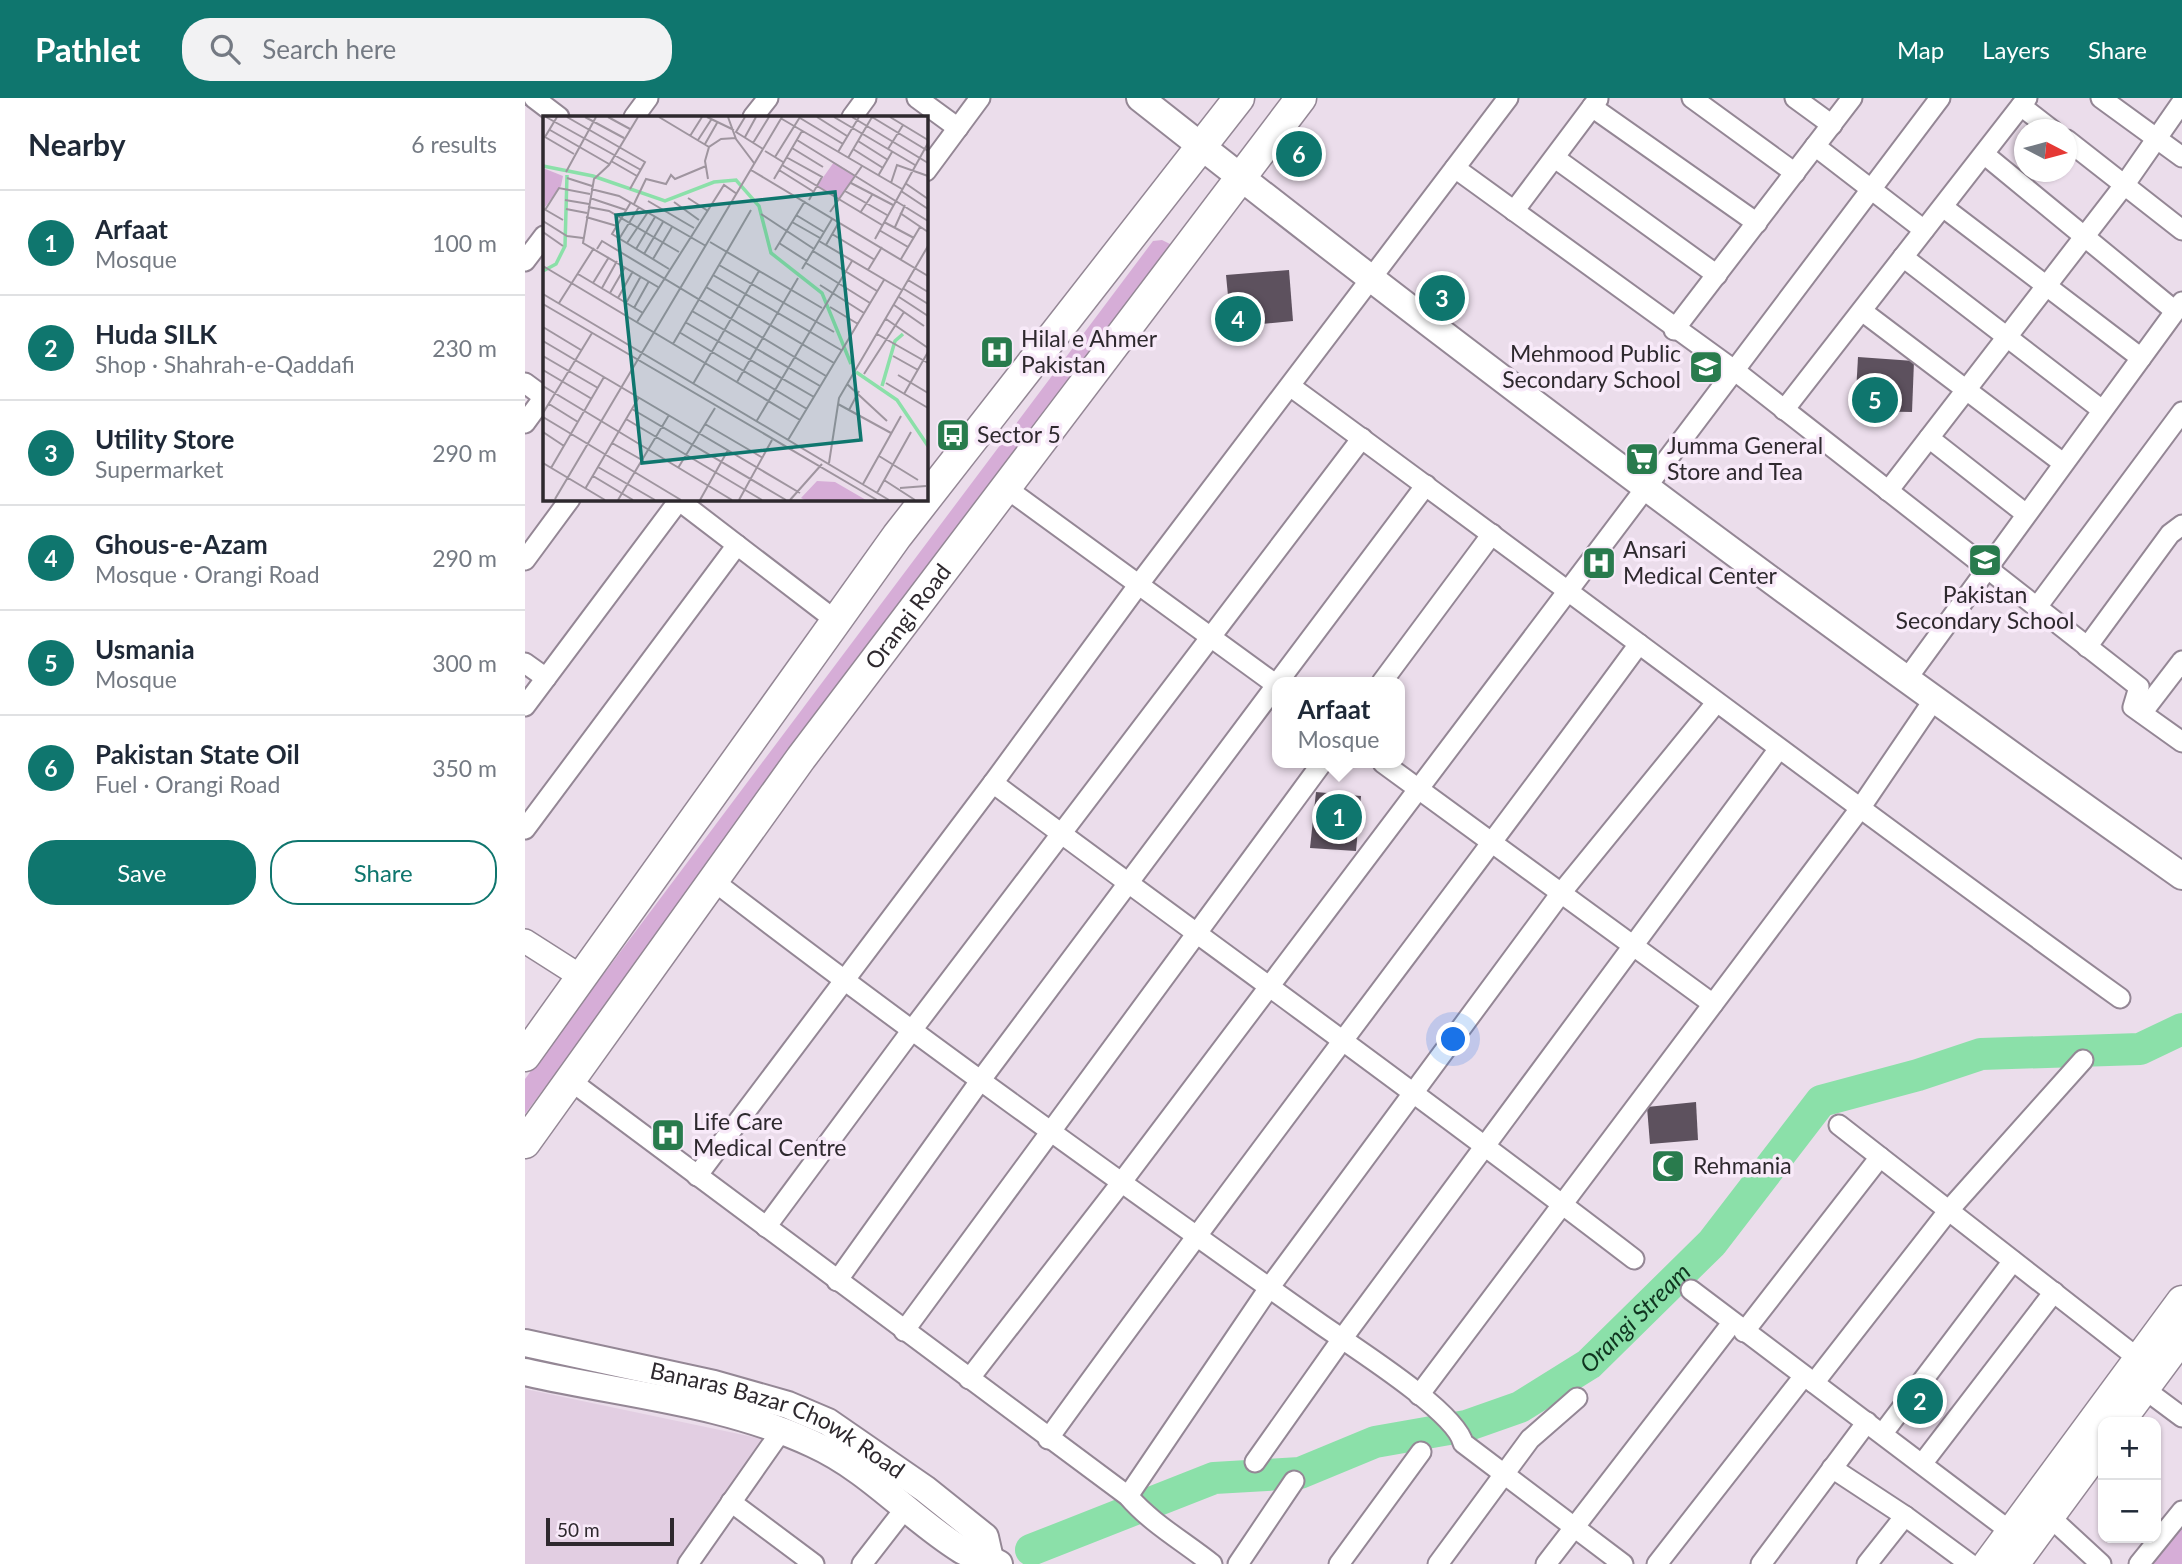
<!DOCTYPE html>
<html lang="en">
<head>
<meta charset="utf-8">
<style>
	:root { --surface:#fff; --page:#f2f2f3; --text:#1f2937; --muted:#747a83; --line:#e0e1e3; --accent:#0f766e }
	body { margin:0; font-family:Lato,sans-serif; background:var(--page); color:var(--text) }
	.controls { position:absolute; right:21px; bottom:21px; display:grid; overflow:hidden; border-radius:14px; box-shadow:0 2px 5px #0004 }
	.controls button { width:63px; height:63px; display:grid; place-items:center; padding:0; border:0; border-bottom:2px solid var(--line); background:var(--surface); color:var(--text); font:35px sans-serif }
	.compass { position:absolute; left:1489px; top:21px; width:63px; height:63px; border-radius:50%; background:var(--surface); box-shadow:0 2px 5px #0004; rotate:96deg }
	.scale { position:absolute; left:21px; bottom:18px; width:128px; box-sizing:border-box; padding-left:7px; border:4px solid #2e292e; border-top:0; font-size:19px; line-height:24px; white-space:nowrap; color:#2e292e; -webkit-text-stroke:5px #f8eaf9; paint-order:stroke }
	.you { position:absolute; left:929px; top:942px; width:24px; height:24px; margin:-18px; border:5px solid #fff; border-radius:50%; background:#1a73e8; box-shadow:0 0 0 10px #1a73e833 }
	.badge { display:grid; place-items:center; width:46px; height:46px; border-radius:50%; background:var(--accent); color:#fff; font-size:23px; font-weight:700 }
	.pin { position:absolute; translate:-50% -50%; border:4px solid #fff; box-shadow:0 2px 7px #0006 }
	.popup { position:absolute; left:747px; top:579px; width:133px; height:91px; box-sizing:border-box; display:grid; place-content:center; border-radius:14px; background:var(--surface); filter:drop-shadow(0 2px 5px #0005); font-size:23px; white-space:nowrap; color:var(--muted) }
	.popup b { font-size:26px; color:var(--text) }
	.popup::after { content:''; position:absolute; left:50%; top:100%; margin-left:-14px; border:14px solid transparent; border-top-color:var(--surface) }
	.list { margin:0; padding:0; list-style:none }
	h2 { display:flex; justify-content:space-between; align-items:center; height:91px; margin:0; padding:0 28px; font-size:30px }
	h2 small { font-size:23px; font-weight:400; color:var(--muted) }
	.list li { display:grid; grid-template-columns:46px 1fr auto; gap:21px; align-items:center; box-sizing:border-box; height:105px; padding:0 28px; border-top:2px solid var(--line) }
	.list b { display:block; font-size:26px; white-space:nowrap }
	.list p { margin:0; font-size:23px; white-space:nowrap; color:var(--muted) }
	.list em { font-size:23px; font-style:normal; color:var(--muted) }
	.actions { display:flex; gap:14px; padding:21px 28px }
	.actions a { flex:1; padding:16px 0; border:2px solid var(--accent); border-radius:28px; text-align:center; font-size:24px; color:var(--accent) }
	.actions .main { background:var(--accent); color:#fff }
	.icon { flex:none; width:38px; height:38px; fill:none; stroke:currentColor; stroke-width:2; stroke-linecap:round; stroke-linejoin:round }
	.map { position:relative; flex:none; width:1657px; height:1466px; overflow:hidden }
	header { display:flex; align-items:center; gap:42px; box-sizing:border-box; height:98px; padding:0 35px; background:var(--accent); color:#fff }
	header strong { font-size:33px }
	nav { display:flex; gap:38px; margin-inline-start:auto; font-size:24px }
	.search { width:490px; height:63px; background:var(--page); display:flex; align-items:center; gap:18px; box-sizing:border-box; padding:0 24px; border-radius:28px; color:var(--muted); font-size:26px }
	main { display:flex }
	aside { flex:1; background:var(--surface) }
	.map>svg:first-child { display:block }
	.built { fill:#e2cee2 }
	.green { fill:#d6add7 }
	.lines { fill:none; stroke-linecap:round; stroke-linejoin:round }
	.river { stroke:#8be0a9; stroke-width:32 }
	.building { fill:#5d515e }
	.minor-casing { stroke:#948795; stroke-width:23 }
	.tertiary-casing { stroke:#948795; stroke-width:26 }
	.secondary-casing { stroke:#948795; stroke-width:30 }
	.primary-casing { stroke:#948795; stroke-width:33 }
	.minor { stroke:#fff; stroke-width:19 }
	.tertiary { stroke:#fff; stroke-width:23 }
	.secondary { stroke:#fff; stroke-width:26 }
	.primary { stroke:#fff; stroke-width:30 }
	.labels { text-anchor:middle; stroke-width:7; stroke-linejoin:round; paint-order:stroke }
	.poi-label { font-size:23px; fill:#2e292e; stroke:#f8eaf9; text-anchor:start }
	.street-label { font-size:23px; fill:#2e292e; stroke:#f8eaf9 }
	.water-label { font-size:24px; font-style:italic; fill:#103520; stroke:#f8eaf9 }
	.inset-river { fill:none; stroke:#8be0a9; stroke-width:3.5 }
	.inset-road { fill:none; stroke:#9f959f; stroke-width:2 }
	.view { fill:#0f766e; fill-opacity:0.15; stroke:#0f766e; stroke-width:3.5 }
	.inset-edge { fill:none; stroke:#2e292e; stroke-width:3.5 }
</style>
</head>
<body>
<header>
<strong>Pathlet</strong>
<div class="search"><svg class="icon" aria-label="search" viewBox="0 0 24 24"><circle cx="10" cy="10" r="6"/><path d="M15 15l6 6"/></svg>Search here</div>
<nav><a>Map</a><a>Layers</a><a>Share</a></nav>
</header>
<main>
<aside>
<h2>Nearby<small>6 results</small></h2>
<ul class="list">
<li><span class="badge">1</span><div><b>Arfaat</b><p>Mosque</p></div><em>100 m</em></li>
<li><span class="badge">2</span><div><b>Huda SILK</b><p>Shop · Shahrah-e-Qaddafi</p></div><em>230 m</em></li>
<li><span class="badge">3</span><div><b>Utility Store</b><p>Supermarket</p></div><em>290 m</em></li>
<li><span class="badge">4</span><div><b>Ghous-e-Azam</b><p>Mosque · Orangi Road</p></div><em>290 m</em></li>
<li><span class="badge">5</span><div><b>Usmania</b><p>Mosque</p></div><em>300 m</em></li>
<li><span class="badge">6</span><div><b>Pakistan State Oil</b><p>Fuel · Orangi Road</p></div><em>350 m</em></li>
</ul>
<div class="actions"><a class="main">Save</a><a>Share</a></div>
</aside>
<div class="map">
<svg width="1657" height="1466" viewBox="0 0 1657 1466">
	<rect width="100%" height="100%" fill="#ebddeb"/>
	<path class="built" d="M0 1291 242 1342 154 1466H0Z"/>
	<g class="green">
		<path d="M637 142 645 146 647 153 0 1016V981L628 143Z"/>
		<path d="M1657 1413V1466H1615Z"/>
	</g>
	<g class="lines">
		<path class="river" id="s1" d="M506 1452 689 1380 775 1375 850 1344 941 1328 995 1309 1064 1266 1187 1145 1296 1003 1393 977 1456 956 1615 951 1657 931"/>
	</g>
	<g class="building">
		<path d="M764 172 768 223 706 229 701 177Z"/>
		<path d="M1333 259 1389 263 1387 314 1330 313Z"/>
		<path d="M791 694 836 698 831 753 785 750Z"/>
		<path d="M1171 1004 1173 1042 1125 1046 1122 1009Z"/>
	</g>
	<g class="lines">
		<g class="minor-casing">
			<g id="minor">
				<path d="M9 0 34 19"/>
				<path d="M392 0 433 30"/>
				<path d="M1167 0 1270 75"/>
				<path d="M1270 0 1307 27"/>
				<path d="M1576 0 1657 59"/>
				<path d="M1496 8 1527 32"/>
				<path d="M1067 9 1232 125"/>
				<path d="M109 19 123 0"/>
				<path d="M228 19 243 0"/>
				<path d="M327 19 341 0"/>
				<path d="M1542 42 1657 132"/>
				<path d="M1290 48 1399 132"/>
				<path d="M1459 56 1650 213"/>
				<path d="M1030 60 1192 177"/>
				<path d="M930 70 1209 272 1614 589 1608 609 1657 644"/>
				<path d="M401 73 455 0"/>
				<path d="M1418 109 1616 260"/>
				<path d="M989 113 1073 1"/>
				<path d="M1378 159 1577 312"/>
				<path d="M0 163 19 138"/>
				<path d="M1337 213 1538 365"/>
				<path d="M1149 232 1327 0"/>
				<path d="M0 285 19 299"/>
				<path d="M765 288C1043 491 1316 699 1595 900"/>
				<path d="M1259 312 1502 0"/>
				<path d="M0 325 19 299"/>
				<path d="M1404 340 1501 416"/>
				<path d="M481 390 753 588"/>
				<path d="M1363 393 1600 86 1657 4"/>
				<path d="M152 401 310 522"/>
				<path d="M0 462 45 401"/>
				<path d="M1512 509 1657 314"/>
				<path d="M1562 549 1645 436 1657 427"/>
				<path d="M0 565 21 580"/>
				<path d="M1381 582 1657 204"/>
				<path d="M753 584 901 387"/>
				<path d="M857 584 967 436"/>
				<path d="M0 608 155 401"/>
				<path d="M1617 615 1657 563"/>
				<path d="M858 665 1188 906"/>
				<path d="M468 685C682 844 898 999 1109 1161"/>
				<path d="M0 731 212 447"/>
				<path d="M186 781C385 934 589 1080 794 1225 825 1247 931 1313 938 1345L1098 1466"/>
				<path d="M46 983 603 1398C626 1425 658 1443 687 1466"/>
				<path d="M1314 1027 1614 1261"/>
				<path d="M172 1078 468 685 614 486 983 0"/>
				<path d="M241 1129 387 932 837 340"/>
				<path d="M312 1183 455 983 753 585"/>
				<path d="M1166 1192 1485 1433"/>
				<path d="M379 1233 797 665"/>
				<path d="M1219 1234 1355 1059"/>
				<path d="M444 1281 596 1085 1415 0"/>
				<path d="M1289 1285 1424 1112 1558 962"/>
				<path d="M1618 1290 1657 1319"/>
				<path d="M894 1297 1334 712 1408 603"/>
				<path d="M1358 1335 1488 1163"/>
				<path d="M523 1341C716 1073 919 812 1114 546"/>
				<path d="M730 1364 817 1241 1253 652"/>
				<path d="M1397 1366 1529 1194"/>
				<path d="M1307 1370 1380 1418 1445 1466"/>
				<path d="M603 1398 744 1190 1036 795 1191 605"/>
				<path d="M206 1404 289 1466"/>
				<path d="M1525 1419 1576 1466"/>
				<path d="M163 1466 257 1332"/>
				<path d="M337 1466 382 1408"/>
				<path d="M713 1466 769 1383"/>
				<path d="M814 1466 896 1354"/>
				<path d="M913 1466 1005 1341 1052 1300"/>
				<path d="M1021 1466 1207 1225"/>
				<path d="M1132 1466 1279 1278"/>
				<path d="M1236 1466 1342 1324"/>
				<path d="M1342 1466 1380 1418"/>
				<path d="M1614 1466 1657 1413"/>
			</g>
		</g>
		<g class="tertiary-casing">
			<path id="tertiary" d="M0 843 58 880"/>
		</g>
		<g class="secondary-casing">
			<g id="secondary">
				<path d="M615 0C955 269 1303 529 1657 778"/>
				<path id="s2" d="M0 1245 189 1286 263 1307 303 1324 400 1391 460 1439 465 1461"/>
				<path d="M0 1274C95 1296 199 1304 288 1346 345 1372 384 1419 435 1451 446 1459 462 1459 474 1466"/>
			</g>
		</g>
		<g class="primary-casing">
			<g id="primary">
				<path d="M0 958 372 438 714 0"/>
				<path id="s3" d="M0 1045 276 660 776 0"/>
				<path d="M1594 1324 1657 1239"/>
				<path d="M1463 1466 1657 1203"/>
				<path d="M1489 1466 1578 1345"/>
			</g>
		</g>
		<use href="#minor" class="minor"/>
		<use href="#tertiary" class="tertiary"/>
		<use href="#secondary" class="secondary"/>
		<use href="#primary" class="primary"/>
	</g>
	<defs>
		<g id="hospital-square" transform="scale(1.75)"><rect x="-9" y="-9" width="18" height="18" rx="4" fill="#297b4d" stroke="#f8eaf9"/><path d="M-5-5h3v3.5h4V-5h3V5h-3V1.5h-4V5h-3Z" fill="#fff"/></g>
		<g id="school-square" transform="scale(1.75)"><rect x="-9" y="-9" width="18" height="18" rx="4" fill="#297b4d" stroke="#f8eaf9"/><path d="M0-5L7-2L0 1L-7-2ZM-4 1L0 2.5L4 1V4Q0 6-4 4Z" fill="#fff"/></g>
		<g id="bus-square" transform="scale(1.75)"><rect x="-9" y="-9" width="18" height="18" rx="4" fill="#297b4d" stroke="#f8eaf9"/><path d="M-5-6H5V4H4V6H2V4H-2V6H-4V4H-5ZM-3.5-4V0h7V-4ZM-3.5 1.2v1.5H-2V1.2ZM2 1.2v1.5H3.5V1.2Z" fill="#fff"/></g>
		<g id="supermarket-square" transform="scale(1.75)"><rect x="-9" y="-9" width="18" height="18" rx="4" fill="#297b4d" stroke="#f8eaf9"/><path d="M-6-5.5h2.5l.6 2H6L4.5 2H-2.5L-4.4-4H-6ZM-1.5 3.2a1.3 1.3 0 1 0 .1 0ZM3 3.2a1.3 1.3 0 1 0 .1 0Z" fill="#fff"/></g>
		<g id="mosque-square" transform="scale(1.75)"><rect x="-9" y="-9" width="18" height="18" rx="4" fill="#297b4d" stroke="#f8eaf9"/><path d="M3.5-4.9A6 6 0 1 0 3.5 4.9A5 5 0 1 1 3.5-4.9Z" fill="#fff"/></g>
	</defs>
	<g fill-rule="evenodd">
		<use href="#hospital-square" x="472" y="254"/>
		<use href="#school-square" x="1181" y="269"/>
		<use href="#bus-square" x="428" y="337"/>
		<use href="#supermarket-square" x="1117" y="361"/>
		<use href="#school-square" x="1460" y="462"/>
		<use href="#hospital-square" x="1074" y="465"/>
		<use href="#hospital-square" x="143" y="1037"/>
		<use href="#mosque-square" x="1143" y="1068"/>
	</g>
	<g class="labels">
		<g class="poi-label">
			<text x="496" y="249">Hilal e Ahmer<tspan x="496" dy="26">Pakistan</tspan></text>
			<text x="1156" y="264" text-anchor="end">Mehmood Public<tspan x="1156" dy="26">Secondary School</tspan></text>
			<text x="452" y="345">Sector 5</text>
			<text x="1142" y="356">Jumma General<tspan x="1142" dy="26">Store and Tea</tspan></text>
			<text x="1098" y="460">Ansari<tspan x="1098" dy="26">Medical Center</tspan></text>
			<text x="1460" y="505" text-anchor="middle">Pakistan<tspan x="1460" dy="26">Secondary School</tspan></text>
			<text x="168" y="1032">Life Care<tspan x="168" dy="26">Medical Centre</tspan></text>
			<text x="1168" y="1076">Rehmania</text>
		</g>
		<g class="street-label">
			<text dy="8" stroke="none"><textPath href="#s3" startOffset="651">Orangi Road</textPath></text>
			<text dy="8" stroke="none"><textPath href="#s2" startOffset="266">Banaras Bazar Chowk Road</textPath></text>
		</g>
		<g class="water-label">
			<text dy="8" stroke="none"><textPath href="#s1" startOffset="660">Orangi Stream</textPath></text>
		</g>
	</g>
	<g transform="translate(18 18)">
		<rect width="385" height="385" fill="#ebddeb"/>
		<path d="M291 46 312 59 296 84 274 70ZM0 52 20 60 18 70 2 91ZM274 365 292 366 323 384H262L258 382Z" fill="#d6add7"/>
		<path class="inset-river" d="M0 50 50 60 122 85 171 66 193 64 216 90 228 137 279 177 308 248M0 155 13 148 22 130 24 59M313 256 354 284 385 330M339 270 352 225 360 218"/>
		<path class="inset-road" d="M3 1 98 54M14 1 2 21 31 38M24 1 102 46 87 73M42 1 81 22M65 1 87 13M95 1 66 49 51 63 40 127 115 171M116 1 166 31M164 1 191 14M185 1 193 23 211 47M202 1 193 16 220 33M274 1 304 20M291 1 372 49M309 1 385 47M329 1 385 35M347 1 385 24M257 2 300 28M239 3 359 73M7 14 66 48M147 20 159 1M202 21 213 1M155 24 168 4M254 24 385 105M315 25 345 44M210 27 226 1M162 28 174 7M249 32 280 51M310 33 340 52M345 33 360 9M222 35 240 46M295 36 316 1M232 41 257 1M243 41 279 61 266 84M305 42 329 1M68 45 94 60M239 49 339 109M208 54 385 160M236 54 271 76M23 56 53 1M335 60 349 36M24 62 49 70M165 63 162 45 166 31 178 23 193 22M231 63 259 15M308 67 350 89M348 67 354 49 385 60M362 67 385 83M48 73 76 80 163 130M302 75 344 99M358 75 385 93M47 82 83 94M145 82 165 95M22 84 46 88M105 85 151 112M88 86 69 118 126 153M131 86 156 104M91 88 103 63 123 68 128 59 132 63 163 50M45 91 66 95 136 136M1 93 20 104M23 93 44 97M2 94 16 72 47 78M287 96 319 50M317 97 329 79M357 97 385 116M218 98 271 133M253 99 281 116M43 101 74 110M0 105 24 120 40 122M249 106 277 122M341 106 371 122M352 111 362 89M336 114 365 131M0 116 20 130M289 118 332 144M76 123 96 91M332 123 385 27M276 125 359 174M167 126 279 192M84 127 105 96M236 127 264 145M283 129 296 106M54 133 59 125 64 128 283 260M93 133 112 101M232 134 262 85M270 135 334 175M101 138 120 106M110 143 129 111M358 143 377 111M263 147 327 187M176 149 291 216M0 150 257 304M259 153 289 103M325 154 339 131M35 158 100 197M170 159 298 234M365 164 385 176M50 167 66 141M277 169 321 197M163 171 291 247M59 172 74 145M361 173 385 188M67 177 82 151M0 178 346 384M356 181 385 200M75 182 90 155M16 187 51 132M83 187 98 160M0 188 334 384M351 189 381 210M287 191 315 208M91 192 106 165M149 195 277 270M343 203 385 232M94 206 181 69 194 78M142 206 271 281M0 211 38 234M136 216 264 293M334 218 385 247M0 225 257 377M130 228 208 94M0 240 55 272M350 240 375 254M0 254 49 283M321 258 361 196M355 259 385 277M194 266 255 162M343 267 385 292M150 268 216 155M304 268 344 305M0 270 189 384M361 278 385 236M6 288 35 306M295 288 348 317M89 293 243 384M306 294 316 275M0 297 49 217M0 301 138 384M83 303 219 384M213 306 309 145M162 308 220 342M0 316 21 330M245 324 341 164M69 327 99 344M336 340 375 364M0 347 62 384M286 347 296 282 385 130M55 351 112 384M8 352 61 261M135 352 172 292M50 360 90 384M341 364 372 384M320 368 358 300M357 372 383 370M42 373 96 281M334 377 368 316M12 383 239 1M75 384 126 299M157 384 185 334M196 384 229 324M247 384 279 348"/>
		<path class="view" d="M292 76 318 324 99 347 73 99Z"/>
		<rect width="385" height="385" class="inset-edge"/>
	</g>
</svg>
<div class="controls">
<button>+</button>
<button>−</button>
</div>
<svg class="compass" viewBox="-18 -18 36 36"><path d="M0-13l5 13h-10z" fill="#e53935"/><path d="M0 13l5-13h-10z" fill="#747a83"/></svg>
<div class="scale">50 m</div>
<div class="you"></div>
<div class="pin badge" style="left:814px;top:719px">1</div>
<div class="popup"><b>Arfaat</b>Mosque</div>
<div class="pin badge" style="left:1395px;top:1303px">2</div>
<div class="pin badge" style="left:917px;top:200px">3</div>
<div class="pin badge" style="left:713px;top:221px">4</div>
<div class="pin badge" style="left:1350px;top:302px">5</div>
<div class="pin badge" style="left:774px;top:56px">6</div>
</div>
</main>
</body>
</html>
